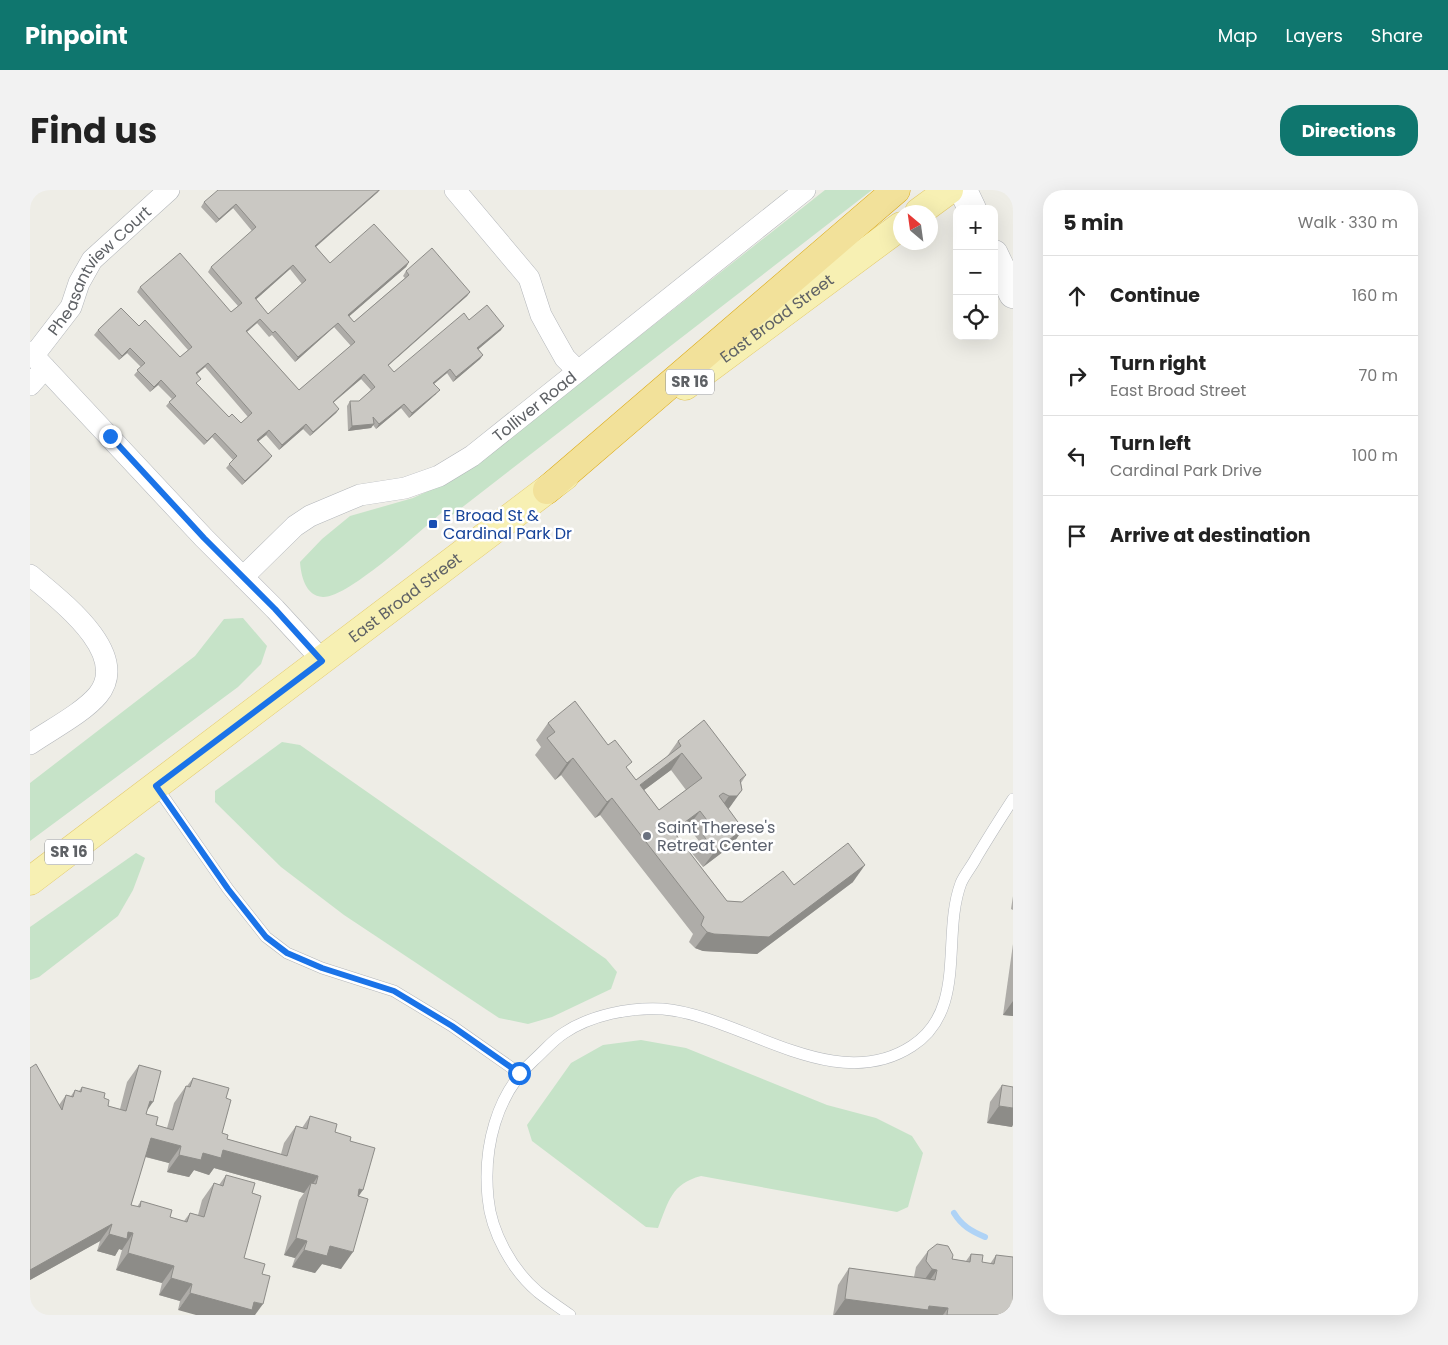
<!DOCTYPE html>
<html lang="en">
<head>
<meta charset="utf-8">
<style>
	:root { --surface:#fff; --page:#f2f2f2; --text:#222; --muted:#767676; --line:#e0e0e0; --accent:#0f766e }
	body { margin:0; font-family:Poppins,sans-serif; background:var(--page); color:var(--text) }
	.controls { position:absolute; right:15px; top:15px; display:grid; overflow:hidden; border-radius:10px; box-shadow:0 5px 20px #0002 }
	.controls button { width:45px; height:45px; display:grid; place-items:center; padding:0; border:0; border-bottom:1px solid var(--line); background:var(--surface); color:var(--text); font:25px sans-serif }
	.compass { position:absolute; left:863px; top:15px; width:45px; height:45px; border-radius:50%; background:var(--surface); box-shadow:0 5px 20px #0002; rotate:331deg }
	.stop { position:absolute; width:15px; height:15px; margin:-11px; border:4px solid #1a73e8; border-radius:50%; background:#fff }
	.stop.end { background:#1a73e8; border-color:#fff; box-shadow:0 1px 5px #0008 }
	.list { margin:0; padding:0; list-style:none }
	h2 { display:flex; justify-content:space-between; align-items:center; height:65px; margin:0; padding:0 20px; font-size:21px }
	h2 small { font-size:16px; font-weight:400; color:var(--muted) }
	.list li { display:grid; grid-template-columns:32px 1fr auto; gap:15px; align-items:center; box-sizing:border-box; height:80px; padding:0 20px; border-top:1px solid var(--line) }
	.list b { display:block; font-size:19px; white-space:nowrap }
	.list p { margin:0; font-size:16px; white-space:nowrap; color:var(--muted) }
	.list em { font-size:16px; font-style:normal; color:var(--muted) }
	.icon { flex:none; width:28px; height:28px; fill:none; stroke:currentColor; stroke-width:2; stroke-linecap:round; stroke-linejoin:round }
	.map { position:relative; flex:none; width:983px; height:1125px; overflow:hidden; border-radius:20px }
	header { display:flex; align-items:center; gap:30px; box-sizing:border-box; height:70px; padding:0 25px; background:var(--accent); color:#fff }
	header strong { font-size:24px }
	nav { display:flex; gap:28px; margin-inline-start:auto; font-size:18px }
	.intro { display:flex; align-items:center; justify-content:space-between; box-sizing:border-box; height:120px; padding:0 30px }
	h1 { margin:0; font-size:35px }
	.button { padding:12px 22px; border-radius:20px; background:var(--accent); color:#fff; font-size:18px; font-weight:700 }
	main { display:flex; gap:30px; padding:0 30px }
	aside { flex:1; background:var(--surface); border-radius:20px; box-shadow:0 5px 20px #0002 }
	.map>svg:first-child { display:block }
	.green { fill:#c6e3c8 }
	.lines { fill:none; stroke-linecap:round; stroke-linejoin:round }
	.stream { stroke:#afd3f6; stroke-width:6 }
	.lane-casing { stroke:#b3b6ba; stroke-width:12 }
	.street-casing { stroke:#b3b6ba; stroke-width:22 }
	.secondary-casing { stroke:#b3b5b9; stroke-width:29 }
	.primary-casing { stroke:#e3c96b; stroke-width:29 }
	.highway-casing { stroke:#ddab18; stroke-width:29 }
	.lane { stroke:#fff; stroke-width:11 }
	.street { stroke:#fff; stroke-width:21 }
	.secondary { stroke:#fff; stroke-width:28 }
	.primary { stroke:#f7f0b3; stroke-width:28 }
	.highway { stroke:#f2e19a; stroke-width:28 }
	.wall { fill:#aeaca8; fill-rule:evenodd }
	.shaded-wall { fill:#8d8c88 }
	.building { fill:#cac8c3; stroke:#8d8c88; fill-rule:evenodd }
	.route { stroke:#1a73e8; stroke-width:6 }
	.transit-dot { fill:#1a4fb4; stroke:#fff; stroke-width:2 }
	.worship-dot { fill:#6b7280; stroke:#fff; stroke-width:2 }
	.labels { text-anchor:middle; stroke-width:5; stroke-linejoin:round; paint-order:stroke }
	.shield { fill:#fff; stroke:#8e9093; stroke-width:1 }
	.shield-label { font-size:15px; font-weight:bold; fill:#5e6165 }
	.street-label { font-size:16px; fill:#5e6165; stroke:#fff }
	.transit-label { font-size:16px; fill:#164399; stroke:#fff; text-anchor:start }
	.worship-label { font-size:16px; fill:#5b616d; stroke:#fff; text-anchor:start }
</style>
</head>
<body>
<header>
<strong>Pinpoint</strong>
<nav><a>Map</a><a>Layers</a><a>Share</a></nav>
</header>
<div class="intro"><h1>Find us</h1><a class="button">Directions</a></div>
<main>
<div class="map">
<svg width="983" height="1125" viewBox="0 0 983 1125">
	<rect width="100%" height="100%" fill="#eeede6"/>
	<g class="green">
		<path d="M795 0H842L421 326 416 319C394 337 319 408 293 407 275 406 271 385 270 372L292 349 320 326 383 308 420 291 611 145Z"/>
		<path d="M213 428 237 456 231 474 208 497 0 651V593L165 466 194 429Z"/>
		<path d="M252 552 270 555 576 769 587 782 581 799 522 827 498 834 469 828 314 725 251 677 185 612V601Z"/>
		<path d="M106 663 115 668 103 700 88 726 9 787 0 790V737Z"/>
		<path d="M611 850 656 858 797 915 846 928 882 946 893 963 878 1017 867 1022 671 986C641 994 639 1011 628 1038L616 1037 502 951 497 935 541 873 573 855Z"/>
	</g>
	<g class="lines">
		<path class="stream" d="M924 1023C932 1036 941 1041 955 1047"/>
		<g class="lane-casing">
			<g id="lane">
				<path d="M126 596 198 699 236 747 257 763 292 778 364 801 422 836 489 883"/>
				<path d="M540 1125C529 1117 518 1110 508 1102 482 1080 461 1042 458 1008 453 958 466 904 504 870 514 861 523 850 534 843 561 825 600 817 633 819 712 826 804 907 882 856 938 820 911 746 931 693 935 684 942 676 946 668 958 648 970 629 983 609"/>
			</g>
		</g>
		<g class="street-casing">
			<g id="street">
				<path d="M425 0 499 88 511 125 522 145 535 168 548 181"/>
				<path d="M0 162 174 348 245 419 293 471"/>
				<path id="s1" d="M4 165 41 117 49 93 62 70 139 0"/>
				<path d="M0 195 15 178"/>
				<path d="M0 385C28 409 102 463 68 505 53 523 20 540 0 554"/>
				<path id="s2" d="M213 387 265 336 280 326 330 305 375 298 409 286 442 266 775 0"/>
			</g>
		</g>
		<g class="secondary-casing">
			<g id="secondary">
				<path d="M933 0 942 19"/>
				<path d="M964 64 983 104"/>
			</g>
		</g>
		<g class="primary-casing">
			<g id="primary">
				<path d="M889 22 919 0"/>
				<path id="s3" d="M655 196 871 36"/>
				<path id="s4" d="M0 691 535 286"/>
			</g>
		</g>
		<g class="highway-casing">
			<path id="highway" d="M517 300 866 0"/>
		</g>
		<use href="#lane" class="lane"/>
		<use href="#street" class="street"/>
		<use href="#secondary" class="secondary"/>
		<use href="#primary" class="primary"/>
		<use href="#highway" class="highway"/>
	</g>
	<g class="wall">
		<path d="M348 2 286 57 300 73 379 72 376 77 319 126 324 132 375 88 373 86 376 81 440 102 437 106 358 176 364 182 439 130 471 140 448 159 453 165 450 169 423 192 417 183 404 194 406 204 379 228 371 218 346 239 343 235 341 238 318 241 317 216 320 211H329L341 200 331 189 303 213 309 219 306 223 280 246 273 239 249 260 236 245 228 251 239 270 212 295 196 278 203 270 182 247 174 255 136 216 142 209 128 195 120 202 104 185 111 177 97 163 89 170 64 145 68 140 109 136 150 167 158 160 107 102 110 97 201 122 208 116 178 82 181 77 222 41 203 18 186 33 171 17 174 12ZM260 79 272 94 238 124 226 109ZM227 133 239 147 242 145 265 172 304 137 321 156 269 200 217 142ZM175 177 218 227 211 233 199 227 167 194V184Z"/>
		<path d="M518 533 597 579 606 590 636 568 648 551 716 585 711 593 712 600 698 619 713 639 702 655 673 677 661 662 669 651 658 637 647 646 697 711 712 712 764 695 823 692 727 764 673 761 665 758 659 752 663 744 570 625 565 628 531 585 525 590 505 565 511 557 506 550ZM641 580 656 600 629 620 614 600Z"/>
		<path d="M983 706V720L981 719Z"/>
		<path d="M983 754V826L973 825Z"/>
		<path d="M109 875 117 920 116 924 126 935 137 938 144 913 156 896H157L163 888 196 908 192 943 197 949 251 964 254 953 266 936 272 938 280 926 320 951 329 1006 311 1079 292 1074 285 1083 262 1077 265 1068 254 1065 269 1010 274 1003 184 978 179 985 164 980 159 987 137 982 139 973 115 967 101 1015 107 1017 111 1011 140 1027 154 1031 160 1023 168 1025 172 1010 184 993 189 995 196 985 222 1003 231 1006 148 1120 150 1111 129 1105 132 1093 86 1080 92 1060 89 1059 85 1066 67 1061 70 1051 0 1090V878L29 915 36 905 41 906 45 900 49 901 52 897 74 908 78 916 90 919 97 892Z"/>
		<path d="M972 895 982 937 957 933 960 912Z"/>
		<path d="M898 1061 922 1069 936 1071 941 1064 952 1072 960 1074 966 1065 983 1125H803L808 1095 819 1078 884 1087 886 1077Z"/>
	</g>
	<g class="shaded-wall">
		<path d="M349 0H350L348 2 282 60 285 56Z"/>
		<path d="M206 14 203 18 186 33 189 29Z"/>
		<path d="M379 72 376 77 315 130 318 125Z"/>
		<path d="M263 75 260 79 222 113 225 108Z"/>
		<path d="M440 102 437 106 354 179 358 175Z"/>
		<path d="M230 129 227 133 213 145 216 141Z"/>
		<path d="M308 133 304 137 265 172 268 167Z"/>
		<path d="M474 136 471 140 444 163 447 158Z"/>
		<path d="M100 158 97 163 89 170 92 166Z"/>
		<path d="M453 165 450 169 423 192 426 187Z"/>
		<path d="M178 173 175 177 163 187 166 183Z"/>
		<path d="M420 179 417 183 400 197 403 193Z"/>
		<path d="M334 184 331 189 299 216 303 212Z"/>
		<path d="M131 190 128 195 120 202 124 197Z"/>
		<path d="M410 200 406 204 379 228 382 223Z"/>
		<path d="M374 214 371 218 346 239 349 234Z"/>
		<path d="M309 219 306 223 280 246 283 242Z"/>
		<path d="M276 234 273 239 249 260 252 255Z"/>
		<path d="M344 234 341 238 318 241 322 236Z"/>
		<path d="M239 240 236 245 224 255 227 250Z"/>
		<path d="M185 243 182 247 174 255 177 251Z"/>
		<path d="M242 266 239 270 212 295 215 291Z"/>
		<path d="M652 563 641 580 598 612 610 595Z"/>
		<path d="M543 568 531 585 525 590 537 573Z"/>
		<path d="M712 600 700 617 695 623H687L699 606Z"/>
		<path d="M582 608 570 625 565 628 577 612Z"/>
		<path d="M670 621 658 637 631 658 643 641Z"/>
		<path d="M713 639 702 655 673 677 685 661Z"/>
		<path d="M835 675 823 692 727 764 673 761 665 758 677 742Z"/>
		<path d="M983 811V826L973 825Z"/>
		<path d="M120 911 123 912 111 929Z"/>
		<path d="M969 916 983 918V935L982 937 957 933Z"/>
		<path d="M121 948 151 956 139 973 109 965Z"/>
		<path d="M193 960 288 986 280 998 281 993 274 1003 184 978 179 985 164 980 159 987 137 982 149 965 173 963Z"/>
		<path d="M329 999 333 1000 321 1017Z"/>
		<path d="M82 1034 70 1051 0 1090V1080Z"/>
		<path d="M98 1042 103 1043 92 1060 89 1059 85 1066 67 1061 79 1044Z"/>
		<path d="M266 1048 277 1051 265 1068 254 1065Z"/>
		<path d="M300 1056 323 1062 311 1079 292 1074 285 1083 262 1077 274 1060Z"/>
		<path d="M98 1063 144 1076 132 1093 86 1080Z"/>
		<path d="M902 1079 907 1080 895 1097 890 1096Z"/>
		<path d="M141 1088 162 1094 150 1111 129 1105Z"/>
		<path d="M160 1103 224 1112 233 1114 225 1125H166L148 1120Z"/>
		<path d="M815 1109 899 1116 918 1118 913 1125H804Z"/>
	</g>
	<g class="building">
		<path d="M188 0H349L285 56 300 73 344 34 379 72 318 125 324 132 379 85 376 81 402 58 440 102 358 175 364 182 434 123 439 130 457 115 474 136 447 158 453 165 426 187 420 179 403 193 410 200 382 223 374 214 349 234 343 227 344 234 322 236 320 211H329L345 197 334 184 303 212 309 219 283 242 276 234 252 255 239 240 227 250 242 266 215 291 199 274 207 266 185 243 177 251 139 212 146 206 131 190 124 197 107 180 115 173 100 158 92 166 68 140 91 118 109 136 115 130 150 167 162 157 110 97 150 63 201 122 212 113 181 77 226 37 206 14 189 29 174 12ZM263 75 276 90 238 124 225 108ZM230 129 243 143 245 141 268 167 308 133 325 152 269 200 216 141ZM178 173 222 223 211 233 202 224 199 227 166 193 171 189 166 183Z"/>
		<path d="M545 511 578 555 585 550 602 572 596 577 606 590 651 556 648 551 674 530 716 585 710 590 712 600 707 606H699L693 603 689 606 713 639 685 661 673 645 683 638 670 621 643 641 697 711 712 712 753 681 764 695 818 653 835 675 739 747 684 744 677 742 671 735 674 727 582 608 577 612 543 568 537 573 517 548 525 542 518 533ZM652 563 672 588 629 620 610 595Z"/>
		<path d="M6 874 32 920 36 905 43 907 45 900 51 902 52 897 75 903 74 908 79 910 78 916 96 921 109 875 131 881 123 912 120 911 116 924 128 927 126 935 143 940 156 896 160 897 163 888 199 898 196 908 201 910 192 943 198 945 197 949 257 966 266 936 277 939 280 926 307 934 305 942 321 947 320 951 345 958 333 1000 329 999 328 1006 338 1009 323 1062 300 1056 297 1066 274 1060 277 1051 266 1048 281 993 286 994 288 986 193 960 191 968 173 963 171 970 149 965 151 956 121 948 101 1015 110 1017 111 1011 142 1020 140 1027 157 1032 160 1023 174 1027 184 993 193 996 196 985 225 993 222 1003 231 1006 214 1068 235 1074 232 1084 240 1086 233 1114 224 1112 222 1120 160 1103 162 1094 141 1088 144 1076 98 1063 103 1043 98 1042 97 1049 79 1044 82 1034 0 1080V878Z"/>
		<path d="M972 895 983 897V918L969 916Z"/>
		<path d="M907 1054 918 1056 923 1065 922 1069 940 1072 941 1064 953 1065 952 1072 964 1074 966 1065 983 1067V1125H917L918 1118 899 1116 898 1120 815 1109 819 1078 905 1090 907 1080 902 1079 896 1071 898 1061Z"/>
	</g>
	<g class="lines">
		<path class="route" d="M80 246 174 348 245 419 292 471 126 596 198 699 236 747 257 763 292 778 364 801 422 836 489 883"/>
	</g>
	<rect class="transit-dot" x="398" y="329" width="10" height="10" rx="2.5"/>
	<circle class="worship-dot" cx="617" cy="646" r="5"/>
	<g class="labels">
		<g class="shield">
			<rect x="636" y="179.5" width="48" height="25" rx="4"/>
			<rect x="15" y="649.5" width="48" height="25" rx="4"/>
		</g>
		<g class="shield-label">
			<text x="660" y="197">SR 16</text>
			<text x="39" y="667">SR 16</text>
		</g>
		<g class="street-label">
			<text dy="6" stroke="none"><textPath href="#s1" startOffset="108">Pheasantview Court</textPath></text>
			<text dy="6" stroke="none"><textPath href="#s3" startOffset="114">East Broad Street</textPath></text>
			<text dy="6" stroke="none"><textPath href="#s2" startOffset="345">Tolliver Road</textPath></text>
			<text dy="6" stroke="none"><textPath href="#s4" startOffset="470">East Broad Street</textPath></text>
		</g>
		<g class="transit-label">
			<text x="413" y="331">E Broad St &amp;<tspan x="413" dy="18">Cardinal Park Dr</tspan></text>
		</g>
		<g class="worship-label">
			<text x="627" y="643">Saint Therese's<tspan x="627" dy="18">Retreat Center</tspan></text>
		</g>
	</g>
</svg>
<div class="controls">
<button>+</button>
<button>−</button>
<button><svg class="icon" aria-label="locate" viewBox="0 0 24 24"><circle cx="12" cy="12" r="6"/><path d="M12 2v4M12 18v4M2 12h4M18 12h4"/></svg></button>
</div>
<svg class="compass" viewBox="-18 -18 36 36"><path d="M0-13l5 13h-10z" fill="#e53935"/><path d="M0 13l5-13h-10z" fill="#767676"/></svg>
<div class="stop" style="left:489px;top:883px"></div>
<div class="stop end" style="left:80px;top:246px"></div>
</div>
<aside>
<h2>5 min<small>Walk · 330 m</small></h2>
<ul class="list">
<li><svg class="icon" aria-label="ahead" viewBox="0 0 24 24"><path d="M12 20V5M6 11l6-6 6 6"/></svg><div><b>Continue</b></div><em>160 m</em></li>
<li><svg class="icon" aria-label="right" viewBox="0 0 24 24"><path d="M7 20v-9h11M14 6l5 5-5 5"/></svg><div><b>Turn right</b><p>East Broad Street</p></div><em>70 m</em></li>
<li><svg class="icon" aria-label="left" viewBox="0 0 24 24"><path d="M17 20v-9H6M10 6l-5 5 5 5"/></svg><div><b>Turn left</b><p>Cardinal Park Drive</p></div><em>100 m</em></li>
<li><svg class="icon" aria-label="arrive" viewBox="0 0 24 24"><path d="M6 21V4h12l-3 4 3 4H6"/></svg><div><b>Arrive at destination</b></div></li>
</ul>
</aside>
</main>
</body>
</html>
